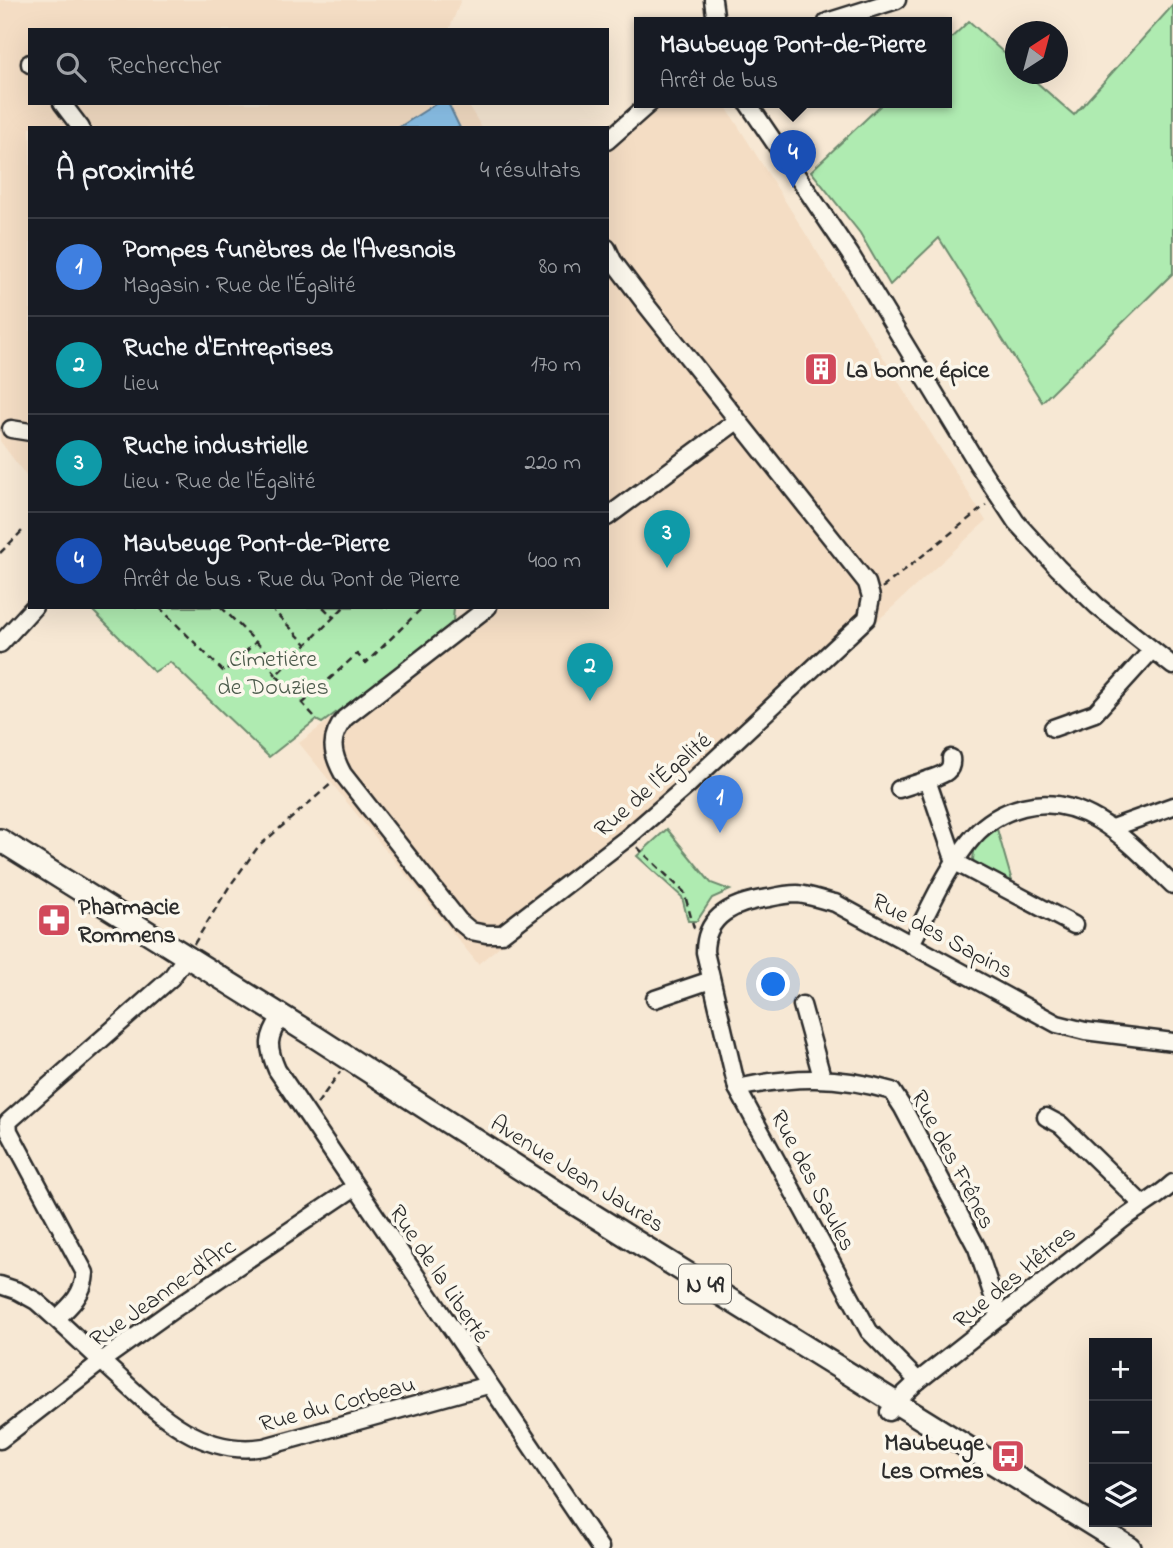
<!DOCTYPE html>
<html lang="fr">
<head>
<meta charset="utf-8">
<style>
	:root { --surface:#171b24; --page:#242831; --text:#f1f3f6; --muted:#9ea1a6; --line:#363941; --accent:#d1495b }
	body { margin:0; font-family:"Indie Flower",sans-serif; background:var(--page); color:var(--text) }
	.controls { position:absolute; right:21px; bottom:21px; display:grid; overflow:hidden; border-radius:0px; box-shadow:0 7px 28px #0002 }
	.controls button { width:63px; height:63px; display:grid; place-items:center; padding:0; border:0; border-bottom:2px solid var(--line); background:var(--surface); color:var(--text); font:35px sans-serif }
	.compass { position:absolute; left:1005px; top:21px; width:63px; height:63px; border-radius:50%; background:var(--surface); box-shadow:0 7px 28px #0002; rotate:36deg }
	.you { position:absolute; left:774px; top:985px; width:24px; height:24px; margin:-18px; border:5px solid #fff; border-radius:50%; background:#1a73e8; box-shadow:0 0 0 10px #1a73e833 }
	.badge { display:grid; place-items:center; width:46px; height:46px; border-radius:50%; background:var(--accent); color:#fff; font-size:23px; font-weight:700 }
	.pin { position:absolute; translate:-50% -58px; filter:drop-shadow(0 2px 4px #0008) }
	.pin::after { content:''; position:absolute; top:37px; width:24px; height:21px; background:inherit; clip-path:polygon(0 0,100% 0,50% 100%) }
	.popup { position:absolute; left:634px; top:17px; width:318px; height:91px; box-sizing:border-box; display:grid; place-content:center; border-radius:0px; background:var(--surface); filter:drop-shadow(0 2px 5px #0005); font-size:23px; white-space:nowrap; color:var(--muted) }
	.popup b { font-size:26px; color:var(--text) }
	.popup::after { content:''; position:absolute; left:50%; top:100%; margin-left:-14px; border:14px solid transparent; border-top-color:var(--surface) }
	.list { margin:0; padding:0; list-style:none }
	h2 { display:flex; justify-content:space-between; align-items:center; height:91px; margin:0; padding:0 28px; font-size:30px }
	h2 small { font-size:23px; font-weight:400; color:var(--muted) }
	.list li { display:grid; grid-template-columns:46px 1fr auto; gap:21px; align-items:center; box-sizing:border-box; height:98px; padding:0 28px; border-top:2px solid var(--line) }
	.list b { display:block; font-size:26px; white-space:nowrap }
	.list p { margin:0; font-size:23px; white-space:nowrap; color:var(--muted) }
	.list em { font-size:23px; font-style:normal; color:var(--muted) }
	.icon { flex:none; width:38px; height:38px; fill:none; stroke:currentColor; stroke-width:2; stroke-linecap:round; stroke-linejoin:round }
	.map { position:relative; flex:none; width:1173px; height:1548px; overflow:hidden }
	.search { position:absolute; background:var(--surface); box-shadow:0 7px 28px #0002; left:28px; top:28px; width:581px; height:77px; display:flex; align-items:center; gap:18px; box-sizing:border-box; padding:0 24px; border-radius:0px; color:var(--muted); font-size:26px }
	.panel { position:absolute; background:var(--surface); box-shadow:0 7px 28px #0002; left:28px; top:126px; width:581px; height:483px; border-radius:0px }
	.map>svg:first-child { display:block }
	.built { fill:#f4ddc4 }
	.green { fill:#afebb1; stroke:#6d8b6e; stroke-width:2 }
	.water { fill:#8dc4ec; stroke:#66879f; stroke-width:2 }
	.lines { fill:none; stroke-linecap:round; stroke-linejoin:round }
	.minor-casing { stroke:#2b2b2b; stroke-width:21 }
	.major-casing { stroke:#2b2b2b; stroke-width:26 }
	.path { stroke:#2b2b2b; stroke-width:2.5; stroke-dasharray:7 5; stroke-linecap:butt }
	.minor { stroke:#fbf7ec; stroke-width:16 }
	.major { stroke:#fbf7ec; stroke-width:21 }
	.labels { text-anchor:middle; stroke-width:7; stroke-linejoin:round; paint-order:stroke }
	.shield { fill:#fbf7ec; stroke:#696865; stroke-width:2 }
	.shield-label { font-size:23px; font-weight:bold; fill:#2b2b2b }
	.poi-label { font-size:24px; font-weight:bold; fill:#2b2b2b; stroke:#fbf7ec; text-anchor:start }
	.park-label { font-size:24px; fill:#4c5b4c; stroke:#fbf7ec }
	.street-label { font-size:24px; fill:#2b2b2b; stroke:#fbf7ec }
</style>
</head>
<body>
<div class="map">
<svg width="1173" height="1548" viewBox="0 0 1173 1548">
	<rect width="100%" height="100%" fill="#f7e8d4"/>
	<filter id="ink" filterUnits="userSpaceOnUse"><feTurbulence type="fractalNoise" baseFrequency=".0143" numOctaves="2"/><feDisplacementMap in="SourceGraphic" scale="14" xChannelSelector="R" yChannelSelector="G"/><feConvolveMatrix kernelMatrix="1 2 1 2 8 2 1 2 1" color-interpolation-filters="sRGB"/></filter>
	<g filter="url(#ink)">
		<g class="built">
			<path d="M0 0H461L449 30H30V103H467L482 128H30V481L0 441Z"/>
			<path d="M661 102H723L986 521 720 766 478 964 299 743 468 615 461 607H607V148Z"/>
		</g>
		<g class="green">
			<path d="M1173 5V273L1042 402 939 238 890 285 860 233 811 171 884 102H947V42L969 21 1015 63 1016 74H1027L1074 115Z"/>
			<path d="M89 607H454L453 621 441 635 322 723 316 720 269 757 170 662 154 672Z"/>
			<path d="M667 829 711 883 730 890 712 898 697 921H688L682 897 637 856Z"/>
			<path d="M997 829 1014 888 974 864 973 859 975 845Z"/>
		</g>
		<path class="water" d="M437 103H448L460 128H398Z"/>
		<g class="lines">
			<g class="minor-casing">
				<g id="minor">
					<path d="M713 0 716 22"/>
					<path d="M827 22 897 0"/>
					<path d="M30 63V64"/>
					<path d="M747 102 850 254 977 463 1016 522 1058 568 1097 606 1173 666"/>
					<path d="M62 103 81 128"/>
					<path d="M607 141 651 102"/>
					<path d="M11 429 30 432"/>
					<path d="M607 517 737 421"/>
					<path d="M488 607 345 718C329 738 331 752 343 774L459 921 471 931 486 934H502L627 838 687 786 867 618 871 597 867 583 647 306 613 261 607 248"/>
					<path d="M0 644 34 607"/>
					<path d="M1053 728 1095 713 1152 650"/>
					<path d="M951 758C953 774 940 775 927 780L955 862 1074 925"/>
					<path d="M899 789 927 780"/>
					<path d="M1112 828 1173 806"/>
					<path d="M911 944C930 908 947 867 973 837 987 821 1004 812 1023 807 1086 791 1132 846 1173 885"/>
					<path d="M655 999 711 980"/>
					<path d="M802 1005 822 1077"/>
					<path d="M281 1017C267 1037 267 1047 277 1070L600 1548"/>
					<path d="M737 1088C793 1076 837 1075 892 1091L903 1108 977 1248 1000 1317"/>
					<path d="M1046 1117 1061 1125 1142 1204"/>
					<path d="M0 1285 18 1291 36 1301C65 1326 92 1353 120 1378 160 1416 204 1457 264 1447L488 1385"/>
					<path d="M57 1318C71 1306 84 1293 85 1273L9 1131 8 1122 171 978 186 957"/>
					<path d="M918 1381 869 1331 737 1088 705 952C705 914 737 902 769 898 778 896 788 894 797 894 809 895 822 900 835 903L1057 1024 1085 1031 1173 1042"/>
					<path d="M889 1412 896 1402 918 1381 1122 1220C1139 1207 1158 1197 1173 1183"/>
					<path d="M0 1440 111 1354 174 1309 355 1187"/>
				</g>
			</g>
			<g class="major-casing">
				<path id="major" d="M0 840 314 1036 556 1192 1130 1548"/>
			</g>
			<g class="path">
				<path d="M0 553 24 529"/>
				<path d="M882 588 986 505"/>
				<path d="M159 607 224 672 256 642"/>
				<path d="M221 607 265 651"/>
				<path d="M270 607 306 644"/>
				<path d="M323 607 333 617"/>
				<path d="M276 675 265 660V651L281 653 291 660"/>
				<path d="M302 704 357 654 366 663 423 607"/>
				<path d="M314 716 276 675 344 607"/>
				<path d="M637 847 684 892 694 928 697 929"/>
				<path d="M194 944 229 887 258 847 332 783"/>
				<path d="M317 1104 340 1072"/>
			</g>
			<use href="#minor" class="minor"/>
			<use href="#major" class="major"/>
		</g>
	</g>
	<defs>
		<g id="building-square" transform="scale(1.75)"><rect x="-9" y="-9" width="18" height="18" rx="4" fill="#d1495b" stroke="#fbf7ec"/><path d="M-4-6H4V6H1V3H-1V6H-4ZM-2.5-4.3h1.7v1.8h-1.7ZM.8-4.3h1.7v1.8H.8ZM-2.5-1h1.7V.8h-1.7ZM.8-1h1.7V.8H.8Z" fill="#fff"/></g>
		<g id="pharmacy-square" transform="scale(1.75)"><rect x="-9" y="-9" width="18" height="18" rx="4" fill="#d1495b" stroke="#fbf7ec"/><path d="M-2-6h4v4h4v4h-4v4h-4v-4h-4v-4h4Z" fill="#fff"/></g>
		<g id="bus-square" transform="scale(1.75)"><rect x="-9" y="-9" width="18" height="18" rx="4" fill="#d1495b" stroke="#fbf7ec"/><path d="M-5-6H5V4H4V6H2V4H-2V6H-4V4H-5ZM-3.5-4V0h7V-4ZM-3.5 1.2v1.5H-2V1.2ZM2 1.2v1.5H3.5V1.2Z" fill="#fff"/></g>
	</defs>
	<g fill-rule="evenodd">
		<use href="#building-square" x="821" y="369"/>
		<use href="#pharmacy-square" x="54" y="920"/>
		<use href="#bus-square" x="1008" y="1456"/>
	</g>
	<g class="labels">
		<rect class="shield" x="679" y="1264.5" width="52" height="39" rx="5"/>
		<g class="shield-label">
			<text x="705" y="1292">N 49</text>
		</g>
		<g class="poi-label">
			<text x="846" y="377">La bonne épice</text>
			<text x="78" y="914">Pharmacie<tspan x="78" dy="28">Rommens</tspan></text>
			<text x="984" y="1450" text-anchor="end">Maubeuge<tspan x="984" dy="28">Les Ormes</tspan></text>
		</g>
		<g class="park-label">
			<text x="273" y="666">Cimetière<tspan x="273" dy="28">de Douzies</tspan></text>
		</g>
		<g class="street-label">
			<text transform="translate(652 784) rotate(-41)" y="8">Rue de l'Égalité</text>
			<text transform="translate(943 935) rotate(28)" y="8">Rue des Sapins</text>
			<text transform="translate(954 1159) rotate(62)" y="8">Rue des Frênes</text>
			<text transform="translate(578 1173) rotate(32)" y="8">Avenue Jean Jaurès</text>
			<text transform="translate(814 1180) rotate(62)" y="8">Rue des Saules</text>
			<text transform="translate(440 1273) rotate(56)" y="8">Rue de la Liberté</text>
			<text transform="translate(1014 1276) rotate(-39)" y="8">Rue des Hêtres</text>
			<text transform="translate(162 1292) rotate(-35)" y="8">Rue Jeanne-d'Arc</text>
			<text transform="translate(337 1403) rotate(-15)" y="8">Rue du Corbeau</text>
		</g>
	</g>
</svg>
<div class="controls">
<button>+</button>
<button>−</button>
<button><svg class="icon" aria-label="layers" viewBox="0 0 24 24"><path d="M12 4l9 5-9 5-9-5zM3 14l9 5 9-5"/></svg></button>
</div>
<svg class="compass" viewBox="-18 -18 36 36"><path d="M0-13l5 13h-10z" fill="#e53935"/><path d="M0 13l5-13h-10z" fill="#9ea1a6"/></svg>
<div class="you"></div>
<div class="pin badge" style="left:720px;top:833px;background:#3f7fe0">1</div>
<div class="pin badge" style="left:590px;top:701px;background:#0f9aa8">2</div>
<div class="pin badge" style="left:667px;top:568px;background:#0f9aa8">3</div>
<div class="pin badge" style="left:793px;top:188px;background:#1a4fb4">4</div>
<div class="popup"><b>Maubeuge Pont-de-Pierre</b>Arrêt de bus</div>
<div class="search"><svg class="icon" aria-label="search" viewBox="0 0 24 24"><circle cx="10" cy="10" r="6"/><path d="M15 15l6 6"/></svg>Rechercher</div>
<section class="panel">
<h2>À proximité<small>4 résultats</small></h2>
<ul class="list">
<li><span class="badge" style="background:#3f7fe0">1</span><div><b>Pompes funèbres de l'Avesnois</b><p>Magasin · Rue de l'Égalité</p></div><em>80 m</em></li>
<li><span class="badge" style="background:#0f9aa8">2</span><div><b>Ruche d'Entreprises</b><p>Lieu</p></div><em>170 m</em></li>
<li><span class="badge" style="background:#0f9aa8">3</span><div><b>Ruche industrielle</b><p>Lieu · Rue de l'Égalité</p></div><em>220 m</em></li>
<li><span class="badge" style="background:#1a4fb4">4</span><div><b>Maubeuge Pont-de-Pierre</b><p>Arrêt de bus · Rue du Pont de Pierre</p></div><em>400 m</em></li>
</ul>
</section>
</div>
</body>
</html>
